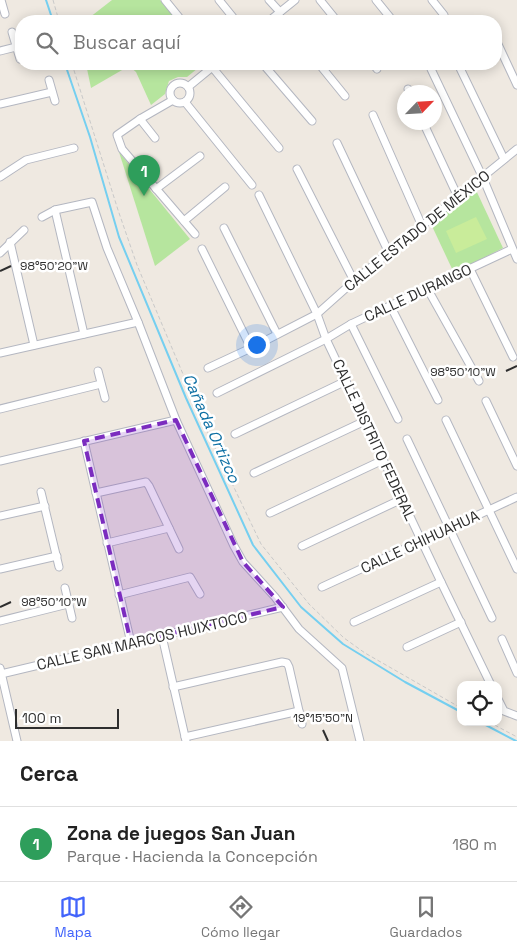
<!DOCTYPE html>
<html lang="es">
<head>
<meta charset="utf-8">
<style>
	:root { --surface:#fff; --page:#f6f6f6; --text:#222; --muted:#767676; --line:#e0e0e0; --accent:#4264fb }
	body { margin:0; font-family:"Space Grotesk",sans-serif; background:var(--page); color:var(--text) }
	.controls { position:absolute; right:15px; bottom:15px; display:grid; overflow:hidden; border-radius:10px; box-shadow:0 2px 12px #0003 }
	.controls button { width:45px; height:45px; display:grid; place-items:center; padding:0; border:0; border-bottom:1px solid var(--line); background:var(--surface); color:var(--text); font:25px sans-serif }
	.compass { position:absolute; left:397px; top:85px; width:45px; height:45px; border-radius:50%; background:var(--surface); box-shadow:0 2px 12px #0003; rotate:65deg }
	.scale { position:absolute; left:15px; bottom:12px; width:104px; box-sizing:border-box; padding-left:5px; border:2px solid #2e2e2e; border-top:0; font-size:14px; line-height:18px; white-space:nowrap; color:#2e2e2e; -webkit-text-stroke:4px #fff; paint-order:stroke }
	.you { position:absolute; left:256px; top:344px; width:18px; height:18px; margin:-12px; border:4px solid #fff; border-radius:50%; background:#1a73e8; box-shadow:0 0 0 8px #1a73e833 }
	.badge { display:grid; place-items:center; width:32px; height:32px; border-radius:50%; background:var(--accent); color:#fff; font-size:16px; font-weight:700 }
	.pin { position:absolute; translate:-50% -41px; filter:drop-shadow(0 1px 2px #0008) }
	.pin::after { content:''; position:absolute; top:26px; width:18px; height:15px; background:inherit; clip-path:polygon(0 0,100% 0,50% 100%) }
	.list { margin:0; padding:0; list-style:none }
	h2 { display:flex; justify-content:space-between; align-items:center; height:65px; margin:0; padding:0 20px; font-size:21px }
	h2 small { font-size:16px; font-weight:400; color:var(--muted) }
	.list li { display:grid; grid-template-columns:32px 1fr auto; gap:15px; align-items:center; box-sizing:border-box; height:75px; padding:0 20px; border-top:1px solid var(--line) }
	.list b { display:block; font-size:19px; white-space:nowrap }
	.list p { margin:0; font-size:16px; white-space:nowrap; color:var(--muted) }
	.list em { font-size:16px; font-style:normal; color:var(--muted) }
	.icon { flex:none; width:28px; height:28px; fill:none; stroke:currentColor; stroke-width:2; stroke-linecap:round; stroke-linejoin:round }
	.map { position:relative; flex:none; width:517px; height:741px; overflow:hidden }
	.search { position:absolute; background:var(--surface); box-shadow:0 2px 12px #0003; left:15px; right:15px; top:15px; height:55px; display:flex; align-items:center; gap:12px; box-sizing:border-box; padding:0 18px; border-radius:20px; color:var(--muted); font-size:19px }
	.sheet { height:140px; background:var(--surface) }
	nav { display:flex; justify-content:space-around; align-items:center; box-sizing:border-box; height:70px; border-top:1px solid var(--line); background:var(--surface); font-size:14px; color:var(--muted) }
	nav a { display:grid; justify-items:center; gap:2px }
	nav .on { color:var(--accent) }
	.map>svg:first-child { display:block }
	.green { fill:#b6e59e }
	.pitch { fill:#c9ec9a }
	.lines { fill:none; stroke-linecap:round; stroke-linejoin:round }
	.stream { stroke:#75cff0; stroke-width:2 }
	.minor-casing { stroke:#b4b7c1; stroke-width:9 }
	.path { stroke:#c9c9c9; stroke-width:1; stroke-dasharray:4 2.5; stroke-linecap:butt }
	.minor { stroke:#fff; stroke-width:7 }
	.marked { fill:#7b2cbf; fill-opacity:0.2; stroke:#7b2cbf; stroke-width:4; stroke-dasharray:10 6; stroke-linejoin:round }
	.ticks { fill:none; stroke:#2e2e2e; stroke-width:2 }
	.labels { text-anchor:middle; stroke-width:5; stroke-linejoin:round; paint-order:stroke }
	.street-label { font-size:15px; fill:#2e2e2e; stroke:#fff }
	.water-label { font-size:16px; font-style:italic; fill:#0d6fa3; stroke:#fff }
	.ticks-label { font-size:12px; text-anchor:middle; fill:#2e2e2e; stroke:#fff; stroke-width:5; stroke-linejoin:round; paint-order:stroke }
</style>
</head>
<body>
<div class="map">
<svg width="517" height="741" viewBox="0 0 517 741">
	<rect width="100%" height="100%" fill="#efe9e1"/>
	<g class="green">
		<path d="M112 0H160L176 19 173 21H85Z"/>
		<path d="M86 64H203L187 77H178L169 81 165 94 151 105 136 72 129 66 91 88Z"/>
		<path d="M119 152 190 239 155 266Z"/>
		<path d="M475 188 503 248 454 273 431 224Z"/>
	</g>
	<path class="pitch" d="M476 217 487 239 456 253 446 231Z"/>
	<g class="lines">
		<g class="stream">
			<path d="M46 0 53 21"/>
			<path d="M65 64 90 137 119 237 186 398 253 545 301 607 343 644 405 682 461 712"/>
			<path d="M480 722 516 741"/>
		</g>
		<g class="minor-casing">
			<g id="minor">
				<path d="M1 0 5 14"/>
				<path d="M165 0 182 21"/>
				<path d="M219 0 236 21"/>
				<path d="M269 0 280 12"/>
				<path d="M320 0 337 21"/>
				<path d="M376 0 393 21"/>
				<path d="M432 0 444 15"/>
				<path d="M269 21 295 0"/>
				<path d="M12 32 20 59"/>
				<path d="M496 40 517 85"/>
				<path d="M0 51 16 47"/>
				<path d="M263 64 312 121"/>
				<path d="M319 64 345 96"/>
				<path d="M373 64 377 69"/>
				<path d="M458 64 504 159"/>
				<path d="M212 67 279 148"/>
				<path d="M431 69 483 178 517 259"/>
				<path d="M49 80 55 101"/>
				<circle cx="180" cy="93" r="10"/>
				<path d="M188 87 216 64"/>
				<path d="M408 89 409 92"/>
				<path d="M173 100 140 119 117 135 122 149 195 234"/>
				<path d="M185 102 252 185"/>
				<path d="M0 104 52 92"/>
				<path d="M373 115 422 226"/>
				<path d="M140 119 155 138"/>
				<path d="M423 122 458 197"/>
				<path d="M337 143 389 253"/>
				<path d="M297 169 354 281"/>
				<path d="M0 177 26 160 74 148"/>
				<path d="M156 189 200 156"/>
				<path d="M259 195 317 314 326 339 441 582 491 685"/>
				<path d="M55 210 84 334"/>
				<path d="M42 217 55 210 92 202 107 248 138 322 176 420 234 546 243 562 275 597 299 629 342 668 360 741"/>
				<path d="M184 221 225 187"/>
				<path d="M224 228 277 334"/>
				<path d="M10 242 34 345"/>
				<path d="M202 249 251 348"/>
				<path d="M0 253 24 230"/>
				<path d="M470 269 513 357"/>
				<path d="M427 288 479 381"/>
				<path d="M391 307 438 400"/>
				<path d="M351 324 398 419"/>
				<path d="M0 353 138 322"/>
				<path d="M208 368 251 348 317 314 354 281 517 149"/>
				<path d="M98 371 105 398"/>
				<path d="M217 393 326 339 351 324 512 249"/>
				<path d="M486 401 517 466"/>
				<path d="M0 409 101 384"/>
				<path d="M446 420 517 569"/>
				<path d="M235 434 346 381"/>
				<path d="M407 439 492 618"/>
				<path d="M84 441 131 643"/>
				<path d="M0 461 176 420"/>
				<path d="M254 473 365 421"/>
				<path d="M41 492 59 567"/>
				<path d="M96 493 146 482 149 486 179 549"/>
				<path d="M270 513 383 460"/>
				<path d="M0 516 45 506"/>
				<path d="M107 543 169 528"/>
				<path d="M302 546 402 499"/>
				<path d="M0 569 57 556"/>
				<path d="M322 587 517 497"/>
				<path d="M65 588 72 618"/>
				<path d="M119 595 190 577 200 594"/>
				<path d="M0 621 68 604"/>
				<path d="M354 622 441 582"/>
				<path d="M162 636 186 741"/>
				<path d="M502 639 517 673"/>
				<path d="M407 647 461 622"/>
				<path d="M0 668 17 741"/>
				<path d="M1 674 283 607"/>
				<path d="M173 687 282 662 287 663 289 667 302 724"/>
				<path d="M498 699 504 711 517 716"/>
				<path d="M185 737 299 711"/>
			</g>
		</g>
		<g class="path">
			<path d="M53 0 59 21"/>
			<path d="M72 64 118 210 137 265 207 431 261 544 309 604 344 638 365 653 461 708"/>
			<path d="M489 722 517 737"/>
		</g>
		<use href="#minor" class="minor"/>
	</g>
	<path class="marked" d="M176 420 243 562 283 607 131 643 84 441Z"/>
	<path class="ticks" d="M0 271 11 266M506 371 517 366M0 607 11 602M323 730 328 741"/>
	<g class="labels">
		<g class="street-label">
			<text transform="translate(417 231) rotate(-39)" y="5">CALLE ESTADO DE MÉXICO</text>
			<text transform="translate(418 293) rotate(-25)" y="5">CALLE DURANGO</text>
			<text transform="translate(374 440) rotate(65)" y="5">CALLE DISTRITO FEDERAL</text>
			<text transform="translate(420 542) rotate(-25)" y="5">CALLE CHIHUAHUA</text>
			<text transform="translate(142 641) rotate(-13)" y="5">CALLE SAN MARCOS HUIXTOCO</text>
		</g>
		<g class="water-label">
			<text transform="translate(212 428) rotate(66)" y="6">Cañada Ortizco</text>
		</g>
	</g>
	<g class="ticks-label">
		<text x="54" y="270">98°50'20"W</text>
		<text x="463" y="376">98°50'10"W</text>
		<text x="54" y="606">98°50'10"W</text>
		<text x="323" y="722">19°15'50"N</text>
	</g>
</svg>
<div class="controls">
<button><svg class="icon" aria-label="locate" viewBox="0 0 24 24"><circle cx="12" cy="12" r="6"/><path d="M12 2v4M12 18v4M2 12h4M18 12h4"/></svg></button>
</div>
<svg class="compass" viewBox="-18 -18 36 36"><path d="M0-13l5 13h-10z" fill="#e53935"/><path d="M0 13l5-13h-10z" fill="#767676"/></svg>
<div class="scale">100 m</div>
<div class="you"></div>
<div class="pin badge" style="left:144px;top:196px;background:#2e9e5b">1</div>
<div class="search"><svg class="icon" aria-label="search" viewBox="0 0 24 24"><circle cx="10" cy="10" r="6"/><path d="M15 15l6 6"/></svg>Buscar aquí</div>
</div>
<section class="sheet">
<h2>Cerca<small></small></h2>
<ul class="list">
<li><span class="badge" style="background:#2e9e5b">1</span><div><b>Zona de juegos San Juan</b><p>Parque · Hacienda la Concepción</p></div><em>180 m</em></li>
</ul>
</section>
<nav>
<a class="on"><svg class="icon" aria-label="map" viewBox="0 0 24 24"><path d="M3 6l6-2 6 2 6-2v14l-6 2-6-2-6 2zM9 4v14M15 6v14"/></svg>Mapa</a>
<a><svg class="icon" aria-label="directions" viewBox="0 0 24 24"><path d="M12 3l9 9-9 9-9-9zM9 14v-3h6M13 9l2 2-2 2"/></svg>Cómo llegar</a>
<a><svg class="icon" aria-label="saved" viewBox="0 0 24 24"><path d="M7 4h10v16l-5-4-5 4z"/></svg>Guardados</a>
</nav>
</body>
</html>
